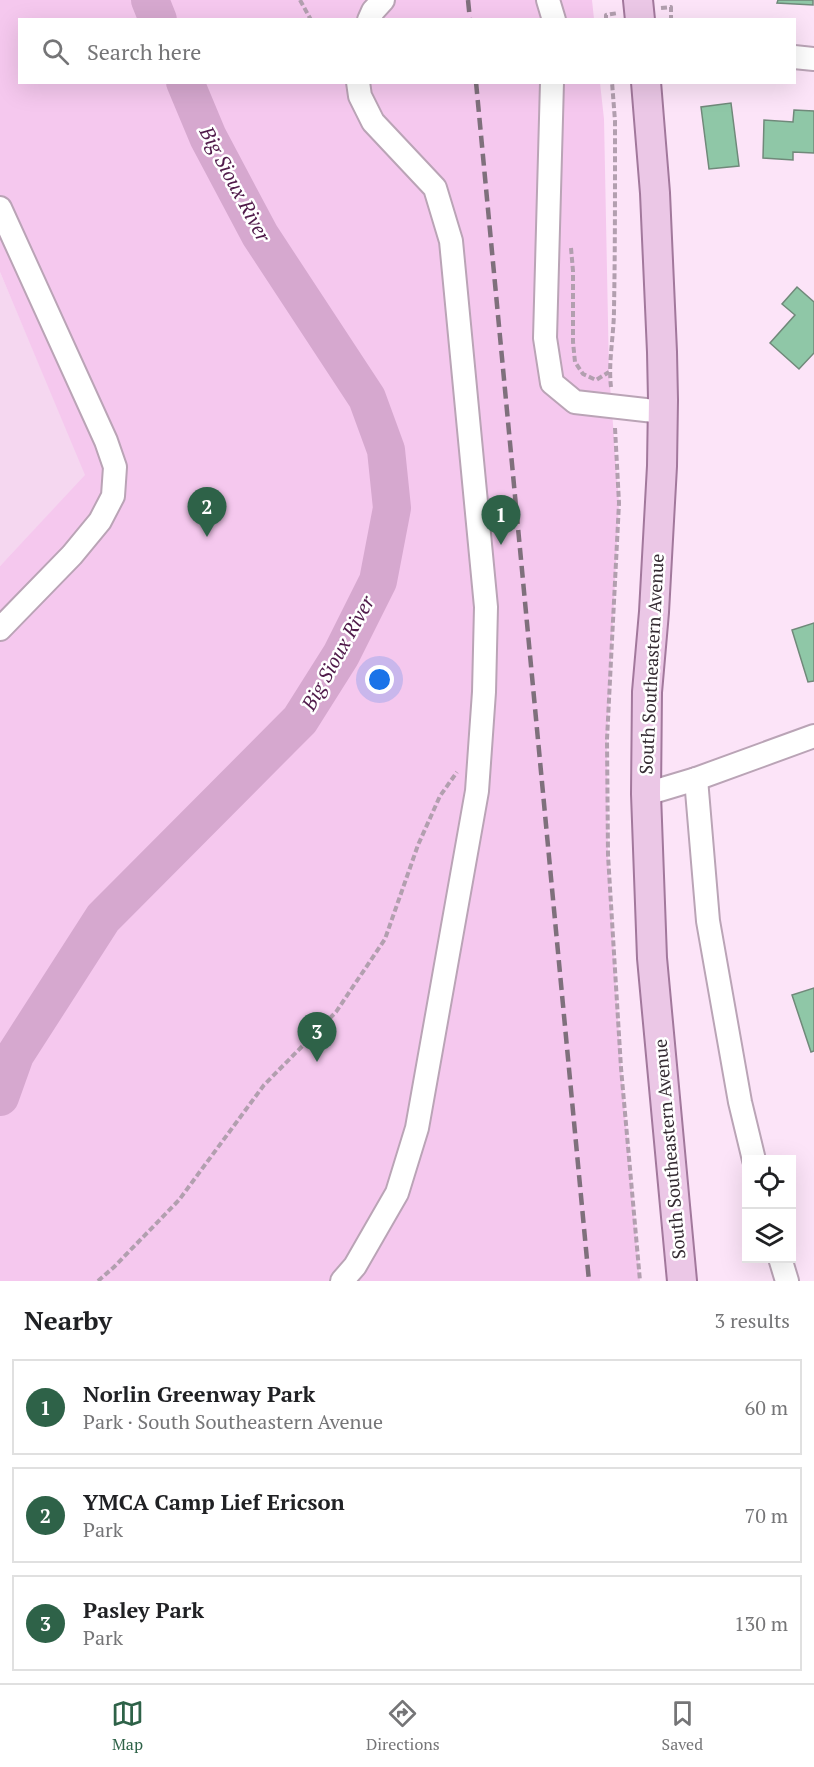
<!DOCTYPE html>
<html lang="en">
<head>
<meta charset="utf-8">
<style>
	:root { --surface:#fff; --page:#f2f2f2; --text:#202124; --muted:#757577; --line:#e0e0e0; --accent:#2e6248 }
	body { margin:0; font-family:"PT Serif",serif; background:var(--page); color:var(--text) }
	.controls { position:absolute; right:18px; bottom:18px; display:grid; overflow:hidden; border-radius:0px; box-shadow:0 6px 24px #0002 }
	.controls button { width:54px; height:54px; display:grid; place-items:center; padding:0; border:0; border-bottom:2px solid var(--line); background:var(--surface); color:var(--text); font:30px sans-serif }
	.you { position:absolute; left:380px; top:680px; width:21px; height:21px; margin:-15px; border:4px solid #fff; border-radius:50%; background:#1a73e8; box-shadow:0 0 0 9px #1a73e833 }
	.badge { display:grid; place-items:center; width:39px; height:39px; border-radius:50%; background:var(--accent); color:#fff; font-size:20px; font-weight:700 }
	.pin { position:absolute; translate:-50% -50px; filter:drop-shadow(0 2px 3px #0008) }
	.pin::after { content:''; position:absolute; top:32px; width:21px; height:18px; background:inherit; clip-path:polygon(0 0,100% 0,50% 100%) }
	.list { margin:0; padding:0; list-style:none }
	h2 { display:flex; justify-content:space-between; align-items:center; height:78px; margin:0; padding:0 24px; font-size:26px }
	h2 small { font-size:20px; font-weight:400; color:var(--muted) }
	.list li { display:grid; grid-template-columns:39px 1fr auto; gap:18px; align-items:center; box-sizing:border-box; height:96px; margin:0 12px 12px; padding:0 12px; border:2px solid var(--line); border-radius:0px }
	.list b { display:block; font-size:22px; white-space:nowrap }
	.list p { margin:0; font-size:20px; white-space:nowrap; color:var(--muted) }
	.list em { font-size:20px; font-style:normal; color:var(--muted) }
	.icon { flex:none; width:33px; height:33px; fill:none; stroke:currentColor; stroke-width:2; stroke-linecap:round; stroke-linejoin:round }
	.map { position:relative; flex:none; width:814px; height:1281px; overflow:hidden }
	.search { position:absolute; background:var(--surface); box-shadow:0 6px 24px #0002; left:18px; right:18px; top:18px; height:66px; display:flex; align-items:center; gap:15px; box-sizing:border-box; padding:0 21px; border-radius:0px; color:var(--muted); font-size:22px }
	.sheet { height:402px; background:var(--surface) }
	nav { display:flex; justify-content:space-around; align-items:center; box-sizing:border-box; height:84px; border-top:2px solid var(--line); background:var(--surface); font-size:16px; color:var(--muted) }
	nav a { display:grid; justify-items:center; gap:3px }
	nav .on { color:var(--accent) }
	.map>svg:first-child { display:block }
	.built { fill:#f5d7f0 }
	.green { fill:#f5c8ee }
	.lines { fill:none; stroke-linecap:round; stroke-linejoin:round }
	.river { stroke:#d6a8cf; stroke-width:38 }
	.building { fill:#8fc7a7; stroke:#70897a; stroke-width:1.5 }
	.minor-casing { stroke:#baa4b6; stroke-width:26 }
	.major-casing { stroke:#a2789c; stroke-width:32 }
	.path { stroke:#b29faf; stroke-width:4; stroke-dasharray:6 3; stroke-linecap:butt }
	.minor { stroke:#fff; stroke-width:22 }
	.major { stroke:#ebc7e6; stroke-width:28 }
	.rail { stroke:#7f707c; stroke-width:4.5; stroke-dasharray:12 6; stroke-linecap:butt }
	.labels { text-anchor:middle; stroke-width:5; stroke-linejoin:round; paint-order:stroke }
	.street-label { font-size:18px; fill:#342b32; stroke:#fff }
	.water-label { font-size:20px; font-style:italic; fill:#501a4a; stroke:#fff }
</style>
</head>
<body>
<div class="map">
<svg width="814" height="1281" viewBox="0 0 814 1281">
	<rect width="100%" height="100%" fill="#fce4f8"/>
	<path class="built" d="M0 272 86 475 0 566Z"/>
	<path class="green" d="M0 0H592L594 19 20 20V82L600 83 604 119 609 372 619 503 607 739 608 855 621 1068 640 1281H0V566L85 475 0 272Z"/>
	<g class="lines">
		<g class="river">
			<path d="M150 0 158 20"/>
			<path d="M0 1097 15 1055 103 918 300 720 341 655 378 581 392 508 386 450 367 398 260 235 208 137 185 82"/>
		</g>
	</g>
	<g class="building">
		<path d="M778 0H813V5L777 3Z"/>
		<path d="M731 103 739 166 709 169 701 107Z"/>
		<path d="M794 110 814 111V153L793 152V160L763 158 764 120 793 122Z"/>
		<path d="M797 287 814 302V353L799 369 770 343 795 315 782 304Z"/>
		<path d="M814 623V681L808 682 792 630Z"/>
		<path d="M814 988V1051L811 1052 792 995Z"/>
	</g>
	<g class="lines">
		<g class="minor-casing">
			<g id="minor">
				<path d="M548 0 554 20"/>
				<path d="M369 20 373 11 383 0"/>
				<path d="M794 57 814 59"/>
				<path d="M552 82 545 338 552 383 575 402 663 412"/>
				<path d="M0 208 106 441 115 467 113 496 100 521 72 555 0 629"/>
				<path d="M696 779 708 921 740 1102 754 1160"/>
				<path d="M646 794 696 779 814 736"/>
				<path d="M780 1258 787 1281"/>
				<path d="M342 1281 355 1266 397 1193 417 1128 477 791 484 692 486 607 451 241 435 188 373 122 360 96 358 82"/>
			</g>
		</g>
		<g class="major-casing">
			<g id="major">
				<path d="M638 0 640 20"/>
				<path d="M646 82 655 193 662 352 663 400 662 466 654 612 647 692 646 794 652 958 682 1281"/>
			</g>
		</g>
		<g class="path">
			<path d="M300 0 311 20"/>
			<path d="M661 8 671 7V20"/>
			<path d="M606 20V15L618 13"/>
			<path d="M571 248 573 271V342L575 362 583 374 596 380 609 372"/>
			<path d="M611 387C608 362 614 335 614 309 615 255 615 201 615 147V121L612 82"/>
			<path d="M615 428 619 503 607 739 608 855 621 1068 640 1281"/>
			<path d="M98 1281 114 1267 179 1200 264 1085 336 1012 385 939 418 845 440 796 457 772"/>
		</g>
		<use href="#minor" class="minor"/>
		<use href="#major" class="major"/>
		<g class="rail">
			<path d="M468 0 470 20"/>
			<path d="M476 82 589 1281"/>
		</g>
	</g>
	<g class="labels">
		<g class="street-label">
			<text transform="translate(652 664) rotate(-87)" y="6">South Southeastern Avenue</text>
			<text transform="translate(670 1149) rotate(-95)" y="6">South Southeastern Avenue</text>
		</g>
		<g class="water-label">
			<text transform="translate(235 184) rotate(62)" y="7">Big Sioux River</text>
			<text transform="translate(338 653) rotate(-61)" y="7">Big Sioux River</text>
		</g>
	</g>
</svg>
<div class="controls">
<button><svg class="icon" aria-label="locate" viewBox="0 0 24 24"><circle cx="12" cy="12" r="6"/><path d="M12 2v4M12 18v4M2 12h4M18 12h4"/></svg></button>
<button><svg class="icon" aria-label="layers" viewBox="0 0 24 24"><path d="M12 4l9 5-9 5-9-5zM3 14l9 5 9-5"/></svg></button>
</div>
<div class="you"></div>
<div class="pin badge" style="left:501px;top:545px">1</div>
<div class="pin badge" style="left:207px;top:537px">2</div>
<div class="pin badge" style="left:317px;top:1062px">3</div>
<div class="search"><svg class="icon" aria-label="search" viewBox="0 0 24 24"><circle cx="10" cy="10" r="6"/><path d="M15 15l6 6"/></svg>Search here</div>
</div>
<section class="sheet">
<h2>Nearby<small>3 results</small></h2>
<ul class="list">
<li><span class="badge">1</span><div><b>Norlin Greenway Park</b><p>Park · South Southeastern Avenue</p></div><em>60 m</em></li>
<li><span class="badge">2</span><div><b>YMCA Camp Lief Ericson</b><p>Park</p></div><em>70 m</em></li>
<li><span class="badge">3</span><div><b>Pasley Park</b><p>Park</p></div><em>130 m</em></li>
</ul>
</section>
<nav>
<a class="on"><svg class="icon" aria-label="map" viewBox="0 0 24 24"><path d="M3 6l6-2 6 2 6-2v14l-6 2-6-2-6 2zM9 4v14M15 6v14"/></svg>Map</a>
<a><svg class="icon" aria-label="directions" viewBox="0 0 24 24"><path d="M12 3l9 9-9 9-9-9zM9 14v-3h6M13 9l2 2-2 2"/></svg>Directions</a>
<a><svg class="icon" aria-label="saved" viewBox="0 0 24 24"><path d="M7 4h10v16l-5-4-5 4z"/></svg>Saved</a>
</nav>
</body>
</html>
